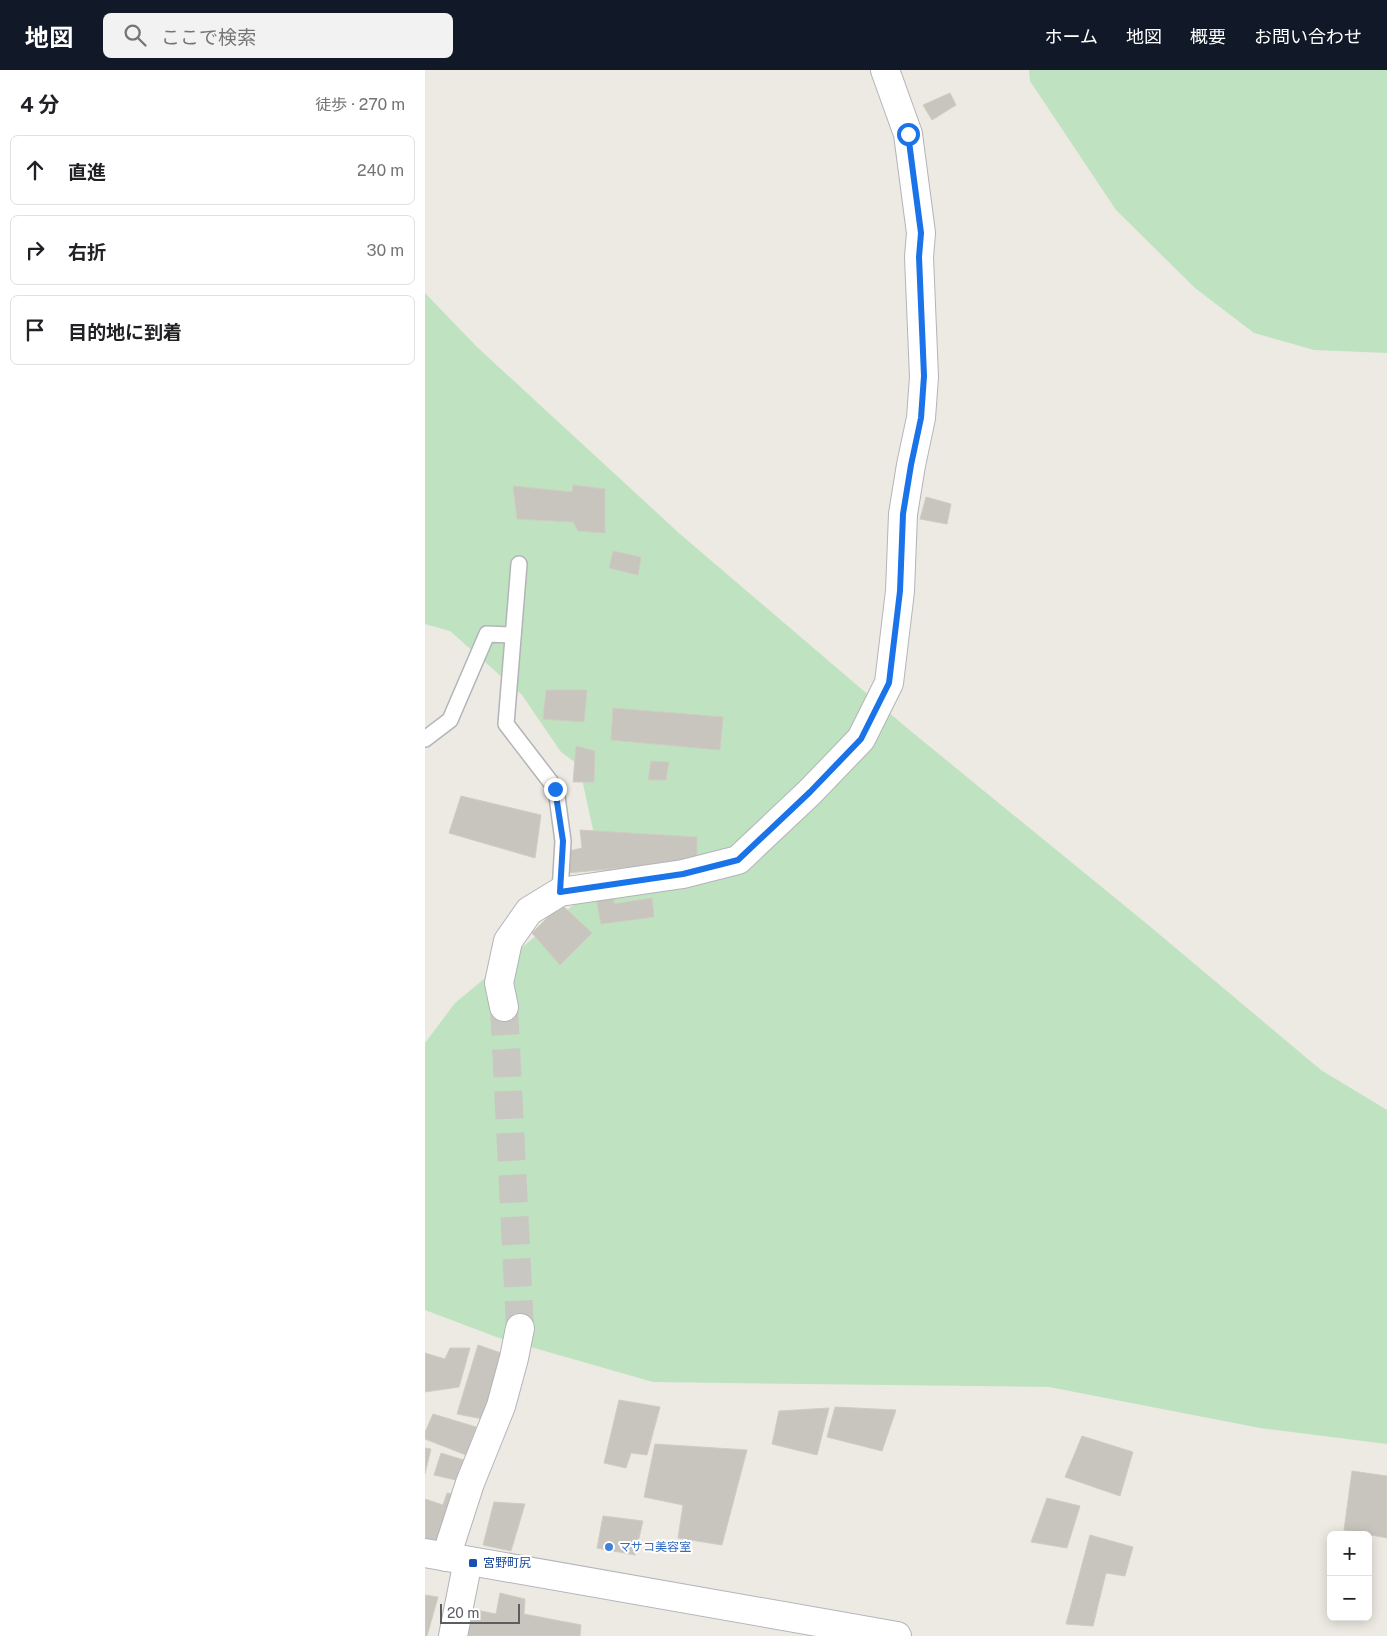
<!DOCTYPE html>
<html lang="ja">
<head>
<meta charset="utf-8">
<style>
	:root { --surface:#fff; --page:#f2f2f2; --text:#202124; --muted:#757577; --line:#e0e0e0; --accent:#111827 }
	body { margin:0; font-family:"Public Sans","Noto Sans JP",sans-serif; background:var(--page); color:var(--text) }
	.controls { position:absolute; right:15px; bottom:15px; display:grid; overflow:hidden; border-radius:8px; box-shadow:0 2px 12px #0003 }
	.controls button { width:45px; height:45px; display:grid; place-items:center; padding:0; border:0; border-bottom:1px solid var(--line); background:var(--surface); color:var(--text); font:25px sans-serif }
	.scale { position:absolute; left:15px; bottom:12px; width:80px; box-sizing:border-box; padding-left:5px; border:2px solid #5a5e62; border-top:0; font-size:14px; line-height:18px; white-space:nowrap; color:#5a5e62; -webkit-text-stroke:4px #fff; paint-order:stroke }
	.stop { position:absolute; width:15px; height:15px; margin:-11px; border:4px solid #1a73e8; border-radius:50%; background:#fff }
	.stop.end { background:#1a73e8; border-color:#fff; box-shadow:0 1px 5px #0008 }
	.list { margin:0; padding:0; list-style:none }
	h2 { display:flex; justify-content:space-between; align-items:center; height:65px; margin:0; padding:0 20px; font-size:21px }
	h2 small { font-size:16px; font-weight:400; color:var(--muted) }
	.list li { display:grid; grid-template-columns:32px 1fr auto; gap:15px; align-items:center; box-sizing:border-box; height:70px; margin:0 10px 10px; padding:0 10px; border:1px solid var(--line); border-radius:8px }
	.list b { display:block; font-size:19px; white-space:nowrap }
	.list em { font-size:16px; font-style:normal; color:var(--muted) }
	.icon { flex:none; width:28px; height:28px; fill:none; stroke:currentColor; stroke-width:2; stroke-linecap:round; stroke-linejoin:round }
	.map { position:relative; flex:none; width:962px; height:1566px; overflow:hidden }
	header { display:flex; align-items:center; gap:30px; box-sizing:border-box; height:70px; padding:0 25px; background:var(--accent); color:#fff }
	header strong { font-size:24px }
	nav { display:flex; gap:28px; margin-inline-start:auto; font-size:18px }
	.search { width:350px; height:45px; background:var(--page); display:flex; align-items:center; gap:12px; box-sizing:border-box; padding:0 18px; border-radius:8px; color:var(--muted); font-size:19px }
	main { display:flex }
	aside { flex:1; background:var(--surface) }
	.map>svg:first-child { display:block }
	.green { fill:#bfe3c0 }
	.building { fill:#c8c5bf; stroke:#d1ccc1 }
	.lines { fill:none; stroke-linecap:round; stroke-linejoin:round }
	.street-tunnel { stroke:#c8c7c2; stroke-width:28; stroke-dasharray:28 14; stroke-linecap:butt }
	.lane-casing { stroke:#b3b4b9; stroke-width:18 }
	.street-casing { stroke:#b3b4b9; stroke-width:30 }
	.secondary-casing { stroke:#b4b6bc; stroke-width:30 }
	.lane { stroke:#fff; stroke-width:15 }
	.street { stroke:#fff; stroke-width:28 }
	.secondary { stroke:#fff; stroke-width:28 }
	.route { stroke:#1a73e8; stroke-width:6 }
	.shop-dot { fill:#3f7fe0; stroke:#fff; stroke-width:2 }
	.transit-dot { fill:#1a4fb4; stroke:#fff; stroke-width:2 }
	.labels { text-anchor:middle; stroke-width:4; stroke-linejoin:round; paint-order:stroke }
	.shop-label { font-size:12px; fill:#366cbe; stroke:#fff; text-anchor:start }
	.transit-label { font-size:12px; fill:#164399; stroke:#fff; text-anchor:start }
</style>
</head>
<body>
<header>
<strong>地図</strong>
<div class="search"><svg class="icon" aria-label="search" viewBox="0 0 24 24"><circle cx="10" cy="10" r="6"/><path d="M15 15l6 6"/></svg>ここで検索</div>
<nav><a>ホーム</a><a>地図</a><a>概要</a><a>お問い合わせ</a></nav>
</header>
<main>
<aside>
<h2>4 分<small>徒歩 · 270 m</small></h2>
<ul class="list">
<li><svg class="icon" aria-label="ahead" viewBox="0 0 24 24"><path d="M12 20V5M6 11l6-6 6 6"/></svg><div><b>直進</b></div><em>240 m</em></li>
<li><svg class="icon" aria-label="right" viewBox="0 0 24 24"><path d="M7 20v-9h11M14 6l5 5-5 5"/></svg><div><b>右折</b></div><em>30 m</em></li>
<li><svg class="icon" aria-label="arrive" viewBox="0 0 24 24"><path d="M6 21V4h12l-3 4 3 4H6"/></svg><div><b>目的地に到着</b></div></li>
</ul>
</aside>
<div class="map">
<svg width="962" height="1566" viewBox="0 0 962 1566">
	<rect width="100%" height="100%" fill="#eceae2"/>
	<g class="green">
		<path d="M604 0H962V283L889 280 829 263 770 218 691 140 605 11Z"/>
		<path d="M0 223 52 277 255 464 482 658 722 854 896 1000 962 1040V1374L835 1358 624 1317 228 1312 74 1268 0 1240V973L30 933 152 832 178 806 154 695 136 682 97 625 25 561 0 554Z"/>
	</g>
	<g class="building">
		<path d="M525 23 531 35 507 50 498 35Z"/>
		<path d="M148 415 180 419V463L153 461 148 452 92 449 88 416 147 422Z"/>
		<path d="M501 427 526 434 522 454 495 449Z"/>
		<path d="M188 481 216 487 213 505 184 498Z"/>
		<path d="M121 620H162L159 652 118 649Z"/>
		<path d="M188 638 298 647 295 680 186 670Z"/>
		<path d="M151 676 170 681 169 712H148Z"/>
		<path d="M226 691 244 692 241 710H223Z"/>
		<path d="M36 726 116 745 110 788 24 763Z"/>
		<path d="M155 760 272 767V791L142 803 144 781 157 778Z"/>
		<path d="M189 825V834L227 828 229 847 176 854 171 828Z"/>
		<path d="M136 834 167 863 135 895 107 863Z"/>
		<path d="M53 1275 79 1284 63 1350 32 1344Z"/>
		<path d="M25 1278H45L34 1317 0 1322V1283L20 1289Z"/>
		<path d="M194 1330 235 1337 222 1385 206 1383 201 1398 179 1393Z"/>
		<path d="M410 1337 471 1340 457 1381 402 1367Z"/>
		<path d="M404 1338 392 1385 347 1374 354 1341Z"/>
		<path d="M8 1344 51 1357 41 1385 0 1369V1362Z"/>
		<path d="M657 1366 708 1382 695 1426 640 1407Z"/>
		<path d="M230 1374 322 1380 297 1475 253 1468 258 1435 219 1427Z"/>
		<path d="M0 1378 6 1379 0 1404Z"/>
		<path d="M16 1383 42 1391 35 1411 9 1405Z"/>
		<path d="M927 1401 962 1406V1468L919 1460Z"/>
		<path d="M22 1423 36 1425 13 1476 0 1473V1429L18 1435Z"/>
		<path d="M622 1428 655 1436 642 1478 606 1472Z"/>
		<path d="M69 1432 100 1434 86 1481 58 1475Z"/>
		<path d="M178 1446 218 1451 210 1485 172 1478Z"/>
		<path d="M665 1465 708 1477 700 1506 681 1503 668 1556 641 1554Z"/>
		<path d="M75 1523 100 1529 99 1544 156 1555 155 1566H42L46 1539 71 1544Z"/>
		<path d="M0 1525 13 1527 2 1566H0Z"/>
	</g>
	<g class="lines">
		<path class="street-tunnel" d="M79 937 95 1258"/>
		<g class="lane-casing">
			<g id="lane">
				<path d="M94 494 81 654 131 719 138 771 135 822"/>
				<path d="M0 669 25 650 62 564 88 565"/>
			</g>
		</g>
		<g class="street-casing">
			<g id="street">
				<path d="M79 937 74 913 83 871 104 841 135 822 258 804 313 790 385 722 436 669 464 613 475 521 478 444 486 395 496 348 499 307 494 187 496 163 483 64 460 0"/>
				<path d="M21 1487 45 1413 76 1336 89 1288 95 1258"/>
				<path d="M28 1566 43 1491"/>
			</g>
		</g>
		<g class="secondary-casing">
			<path id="secondary" d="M0 1483 472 1566"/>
		</g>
		<use href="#lane" class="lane"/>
		<use href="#street" class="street"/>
		<use href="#secondary" class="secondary"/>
	</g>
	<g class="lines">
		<path class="route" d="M130 719 138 771 135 822 258 804 313 790 385 722 436 669 464 613 475 521 478 444 486 395 496 348 499 306 494 187 496 163 483 64"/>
	</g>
	<circle class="shop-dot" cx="184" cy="1477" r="5"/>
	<rect class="transit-dot" x="43" y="1488" width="10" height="10" rx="2.5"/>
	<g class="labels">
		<g class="shop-label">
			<text x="194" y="1481">マサコ美容室</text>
		</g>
		<g class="transit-label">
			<text x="58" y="1497">宮野町尻</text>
		</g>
	</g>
</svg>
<div class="controls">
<button>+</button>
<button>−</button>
</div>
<div class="scale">20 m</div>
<div class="stop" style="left:483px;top:64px"></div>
<div class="stop end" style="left:130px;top:719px"></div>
</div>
</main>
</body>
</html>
